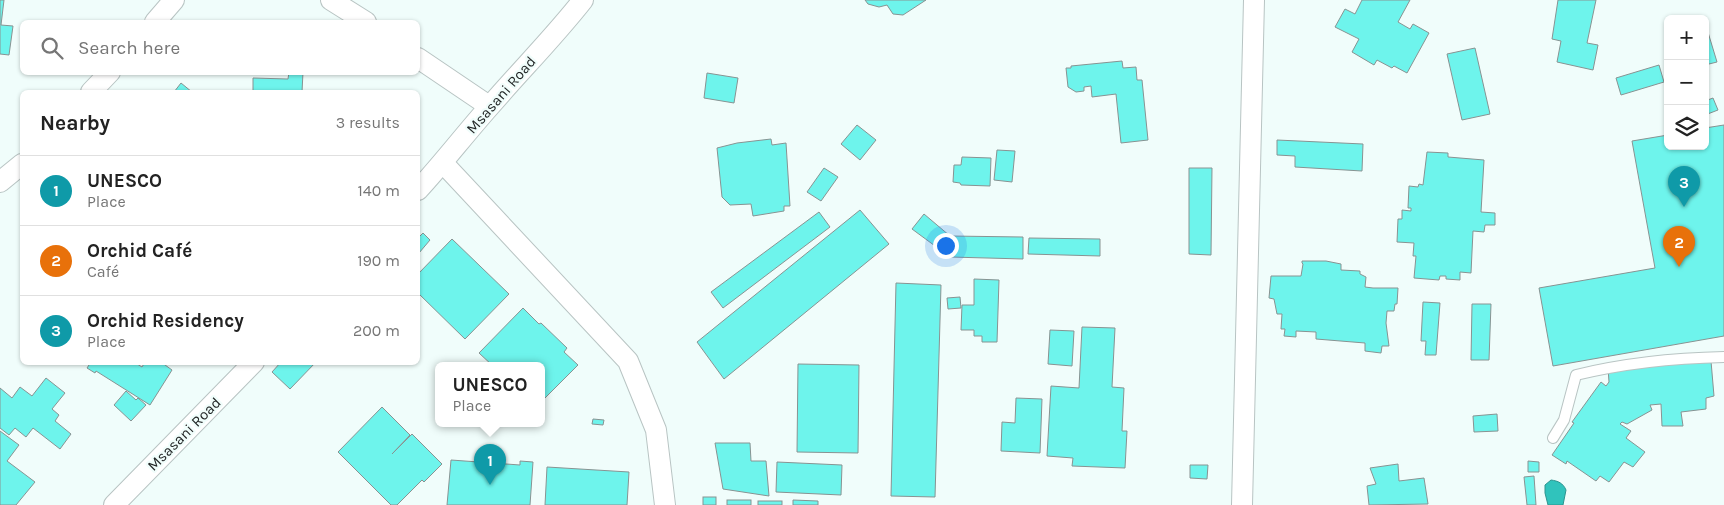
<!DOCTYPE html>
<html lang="en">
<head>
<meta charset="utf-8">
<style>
	:root { --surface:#fff; --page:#f6f6f6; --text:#222; --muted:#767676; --line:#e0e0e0; --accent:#c8395d }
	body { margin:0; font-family:Karla,sans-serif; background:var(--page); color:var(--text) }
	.controls { position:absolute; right:15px; top:15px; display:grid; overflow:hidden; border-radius:8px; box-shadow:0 1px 4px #0004 }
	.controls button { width:45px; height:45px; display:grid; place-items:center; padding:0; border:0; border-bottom:1px solid var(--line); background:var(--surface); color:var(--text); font:25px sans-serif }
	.you { position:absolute; left:945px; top:245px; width:18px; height:18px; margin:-12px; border:4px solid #fff; border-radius:50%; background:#1a73e8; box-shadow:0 0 0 8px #1a73e833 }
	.badge { display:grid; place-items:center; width:32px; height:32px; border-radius:50%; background:var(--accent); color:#fff; font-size:16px; font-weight:700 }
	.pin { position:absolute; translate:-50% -41px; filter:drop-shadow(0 1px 2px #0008) }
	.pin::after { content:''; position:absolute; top:26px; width:18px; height:15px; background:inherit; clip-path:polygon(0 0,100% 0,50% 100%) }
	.popup { position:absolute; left:435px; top:362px; width:110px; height:65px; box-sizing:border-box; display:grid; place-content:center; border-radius:8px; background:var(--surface); filter:drop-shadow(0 1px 4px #0005); font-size:16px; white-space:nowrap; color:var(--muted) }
	.popup b { font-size:19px; color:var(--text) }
	.popup::after { content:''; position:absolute; left:50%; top:100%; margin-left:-10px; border:10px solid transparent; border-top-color:var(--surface) }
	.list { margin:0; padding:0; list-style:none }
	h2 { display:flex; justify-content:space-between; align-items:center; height:65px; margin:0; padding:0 20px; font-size:21px }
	h2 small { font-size:16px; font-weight:400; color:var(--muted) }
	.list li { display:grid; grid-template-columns:32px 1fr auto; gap:15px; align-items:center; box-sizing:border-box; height:70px; padding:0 20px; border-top:1px solid var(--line) }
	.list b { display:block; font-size:19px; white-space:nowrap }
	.list p { margin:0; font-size:16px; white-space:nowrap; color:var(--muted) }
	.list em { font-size:16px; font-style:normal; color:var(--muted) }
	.icon { flex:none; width:28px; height:28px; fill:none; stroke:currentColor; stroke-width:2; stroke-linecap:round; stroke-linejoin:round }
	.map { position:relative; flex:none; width:1724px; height:505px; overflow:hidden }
	.search { position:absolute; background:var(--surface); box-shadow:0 1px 4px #0004; left:20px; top:20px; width:400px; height:55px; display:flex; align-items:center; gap:12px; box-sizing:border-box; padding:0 18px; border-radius:8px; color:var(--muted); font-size:19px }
	.panel { position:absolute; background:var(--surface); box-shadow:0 1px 4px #0004; left:20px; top:90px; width:400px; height:275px; border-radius:8px }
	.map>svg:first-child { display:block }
	.water { fill:#30c3bc; stroke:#2c948f }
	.building { fill:#6ef4ec; stroke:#889392 }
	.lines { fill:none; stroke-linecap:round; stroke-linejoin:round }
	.lane-casing { stroke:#b8c4c3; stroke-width:12 }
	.street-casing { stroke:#b8c4c3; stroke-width:22 }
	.lane { stroke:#fff; stroke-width:10 }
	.street { stroke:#fff; stroke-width:20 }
	.labels { text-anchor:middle; stroke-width:4.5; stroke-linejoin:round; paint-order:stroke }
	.street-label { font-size:15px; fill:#212525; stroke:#f0fdfb }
</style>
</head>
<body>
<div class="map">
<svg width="1724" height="505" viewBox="0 0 1724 505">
	<rect width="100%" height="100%" fill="#f0fdfb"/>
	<path class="water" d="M1551 480C1558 481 1563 483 1566 490L1563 505H1548L1545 493V485Z"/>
	<g class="building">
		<path d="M0 0H4L1 25 13 26 9 55 0 54Z"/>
		<path d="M865 0H926L903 15 893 14 887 5 879 7 868 4Z"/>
		<path d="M1362 0H1410L1398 22 1410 29 1413 24 1429 33 1407 73 1394 66 1392 68 1377 60 1374 65 1352 52 1359 39 1335 27 1345 9 1355 14Z"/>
		<path d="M1558 0H1596L1587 43 1598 45 1593 70 1557 62 1561 41 1552 39Z"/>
		<path d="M1705 29H1707L1717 62 1705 65Z"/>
		<path d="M1475 48 1490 114 1462 120 1447 54Z"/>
		<path d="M1122 61 1123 68 1136 67 1137 80H1142L1148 140 1121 143 1116 94 1092 97 1091 86 1084 87V91L1076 92 1068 87 1066 68H1071V66Z"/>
		<path d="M1659 65 1664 82 1621 95 1616 78Z"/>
		<path d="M289 72H303L302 92H253V78L288 79Z"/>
		<path d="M707 73 738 78 734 103 704 98Z"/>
		<path d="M181 83 192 92H174Z"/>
		<path d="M1713 98 1718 110 1705 115V101Z"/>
		<path d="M857 125 876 140 860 160 841 144Z"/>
		<path d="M1724 125V336L1553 366 1539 288 1655 268 1632 141 1668 135V146H1705V128Z"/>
		<path d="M771 139 772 145 786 143 790 206H784V211L753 216 751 204 730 205 722 197 717 148 737 143Z"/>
		<path d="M1277 140 1363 144 1362 171 1295 167V156L1277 155Z"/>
		<path d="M997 150 1015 151 1012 182 994 180Z"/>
		<path d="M1427 152 1448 153V157L1484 160 1481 212 1495 213V225H1485L1484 232 1473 231 1471 273 1460 272V280L1446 279V276H1440L1439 280 1414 278 1416 256H1413L1414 243 1397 242 1398 219H1402V210L1411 211V208H1408L1409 186 1418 187 1419 184 1423 185Z"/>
		<path d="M962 157 991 158 990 186 961 185 960 183 953 182 954 165H961Z"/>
		<path d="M824 168 838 177 821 201 807 192Z"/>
		<path d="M1189 168H1212L1211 255 1189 254Z"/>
		<path d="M860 210 889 244 724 379 697 342Z"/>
		<path d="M819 212 830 227 723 308 711 292Z"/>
		<path d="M924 214 950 236 1023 237V259L950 257 912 229Z"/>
		<path d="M423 233 430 240 419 253 418 238Z"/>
		<path d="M1029 238 1100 239V256L1028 254Z"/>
		<path d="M452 239 509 294 465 339 418 293V274Z"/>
		<path d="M1302 261H1326L1341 264V270L1360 271V274L1366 277 1365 287 1373 288H1398L1397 304H1395L1394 311H1387L1386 323 1389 346H1382L1381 353 1365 351V343L1316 339V332L1296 331V337L1284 336 1285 329H1281L1282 314H1277L1274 299 1269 298 1271 276H1301L1303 264 1302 263Z"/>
		<path d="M974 279 999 280 997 342H982V336H974V330H961L962 305H974Z"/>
		<path d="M896 283 941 285 935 497 891 496Z"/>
		<path d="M960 297 961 308 948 309 947 298Z"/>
		<path d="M1423 302 1440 303 1436 355H1425L1426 341H1421Z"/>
		<path d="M1472 304H1491L1489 360H1471Z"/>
		<path d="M523 308 539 324 541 323 567 348 564 352 578 365 541 402V366H493L479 353Z"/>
		<path d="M1082 327 1115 328 1112 387 1124 388 1122 431H1127L1125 468 1072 466 1073 458 1047 456 1051 386 1079 388Z"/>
		<path d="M1050 330 1074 331 1072 366 1048 364Z"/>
		<path d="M1711 361 1714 396 1706 398V409L1681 412 1683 426H1662L1661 404 1650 405 1652 410 1627 424 1622 422 1620 424 1631 431 1626 438 1645 452 1633 467 1624 462 1609 482 1600 476 1596 481 1567 461 1566 464 1552 455 1574 423 1572 422 1601 382 1606 386 1609 382 1608 368Z"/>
		<path d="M91 362H134L142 367 145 362H161L172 370 150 405 96 371 95 373 87 368Z"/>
		<path d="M281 362H316L290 389 272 372Z"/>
		<path d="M798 364 859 365 858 453 797 452Z"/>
		<path d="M46 378 65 393 52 409 59 415 55 421 71 434 60 449 33 428 26 437 15 428 9 435 0 428V388L12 398 20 387 32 396Z"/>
		<path d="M126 391 136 400 138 398 146 405 131 421 114 405Z"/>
		<path d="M1016 398 1042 399 1040 453 1001 451 1002 422 1015 423Z"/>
		<path d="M382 407 410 435 392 454 412 434 442 464 424 482 422 480 397 505H391L338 452Z"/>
		<path d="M1497 414 1498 431 1474 432 1473 416Z"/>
		<path d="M593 419 604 420 603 425 592 424Z"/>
		<path d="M0 431 19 445 7 461 35 482 16 505H0Z"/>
		<path d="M715 443H750L751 461H766L769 496 723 489Z"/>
		<path d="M451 460 520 465V461L533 462 530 505H447Z"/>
		<path d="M1528 461 1539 462V472H1528Z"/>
		<path d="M777 462 842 465 841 495 776 492Z"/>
		<path d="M1398 464 1399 481 1424 478 1428 504 1369 505 1367 486 1376 484 1370 468Z"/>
		<path d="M1190 465H1208L1207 479 1190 478Z"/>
		<path d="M547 467 629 472 627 505H545Z"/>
		<path d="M1534 476 1536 505H1527L1524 477Z"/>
		<rect x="703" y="497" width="13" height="8"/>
		<rect x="727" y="500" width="24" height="5"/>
		<path d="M793 500 818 501V505H793Z"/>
		<rect x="758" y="501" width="24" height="4"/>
	</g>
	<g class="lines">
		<g class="lane-casing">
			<path id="lane" d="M1553 438 1564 420 1576 375C1625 363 1674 358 1724 357"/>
		</g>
		<g class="street-casing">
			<g id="street">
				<path d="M331 0 366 22"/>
				<path d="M155 22 174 0"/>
				<path d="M418 58 489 106"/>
				<path d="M91 92 110 72"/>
				<path d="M443 163 628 361 656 430 665 505"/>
				<path d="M0 182 22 164"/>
				<path d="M418 190C443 163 465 134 490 106 521 70 554 37 583 0"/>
				<path d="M114 505 254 362"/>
				<path d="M1242 505 1254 0"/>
			</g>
		</g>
		<use href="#lane" class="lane"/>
		<use href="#street" class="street"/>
	</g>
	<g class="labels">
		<g class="street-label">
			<text transform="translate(501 95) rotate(-49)" y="5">Msasani Road</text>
			<text transform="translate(184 434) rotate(-45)" y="5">Msasani Road</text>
		</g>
	</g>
</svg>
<div class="controls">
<button>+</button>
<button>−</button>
<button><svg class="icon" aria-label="layers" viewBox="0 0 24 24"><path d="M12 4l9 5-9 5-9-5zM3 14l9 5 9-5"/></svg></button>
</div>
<div class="you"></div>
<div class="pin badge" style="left:490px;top:485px;background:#0f9aa8">1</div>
<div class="popup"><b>UNESCO</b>Place</div>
<div class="pin badge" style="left:1679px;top:267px;background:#e8710a">2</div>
<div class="pin badge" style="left:1684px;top:207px;background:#0f9aa8">3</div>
<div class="search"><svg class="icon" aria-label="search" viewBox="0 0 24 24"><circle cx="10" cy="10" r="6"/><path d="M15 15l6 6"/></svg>Search here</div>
<section class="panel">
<h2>Nearby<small>3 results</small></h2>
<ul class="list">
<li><span class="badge" style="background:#0f9aa8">1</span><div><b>UNESCO</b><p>Place</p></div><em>140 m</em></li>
<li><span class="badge" style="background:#e8710a">2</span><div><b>Orchid Café</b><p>Café</p></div><em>190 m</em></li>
<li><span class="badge" style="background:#0f9aa8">3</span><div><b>Orchid Residency</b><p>Place</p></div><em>200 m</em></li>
</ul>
</section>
</div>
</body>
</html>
